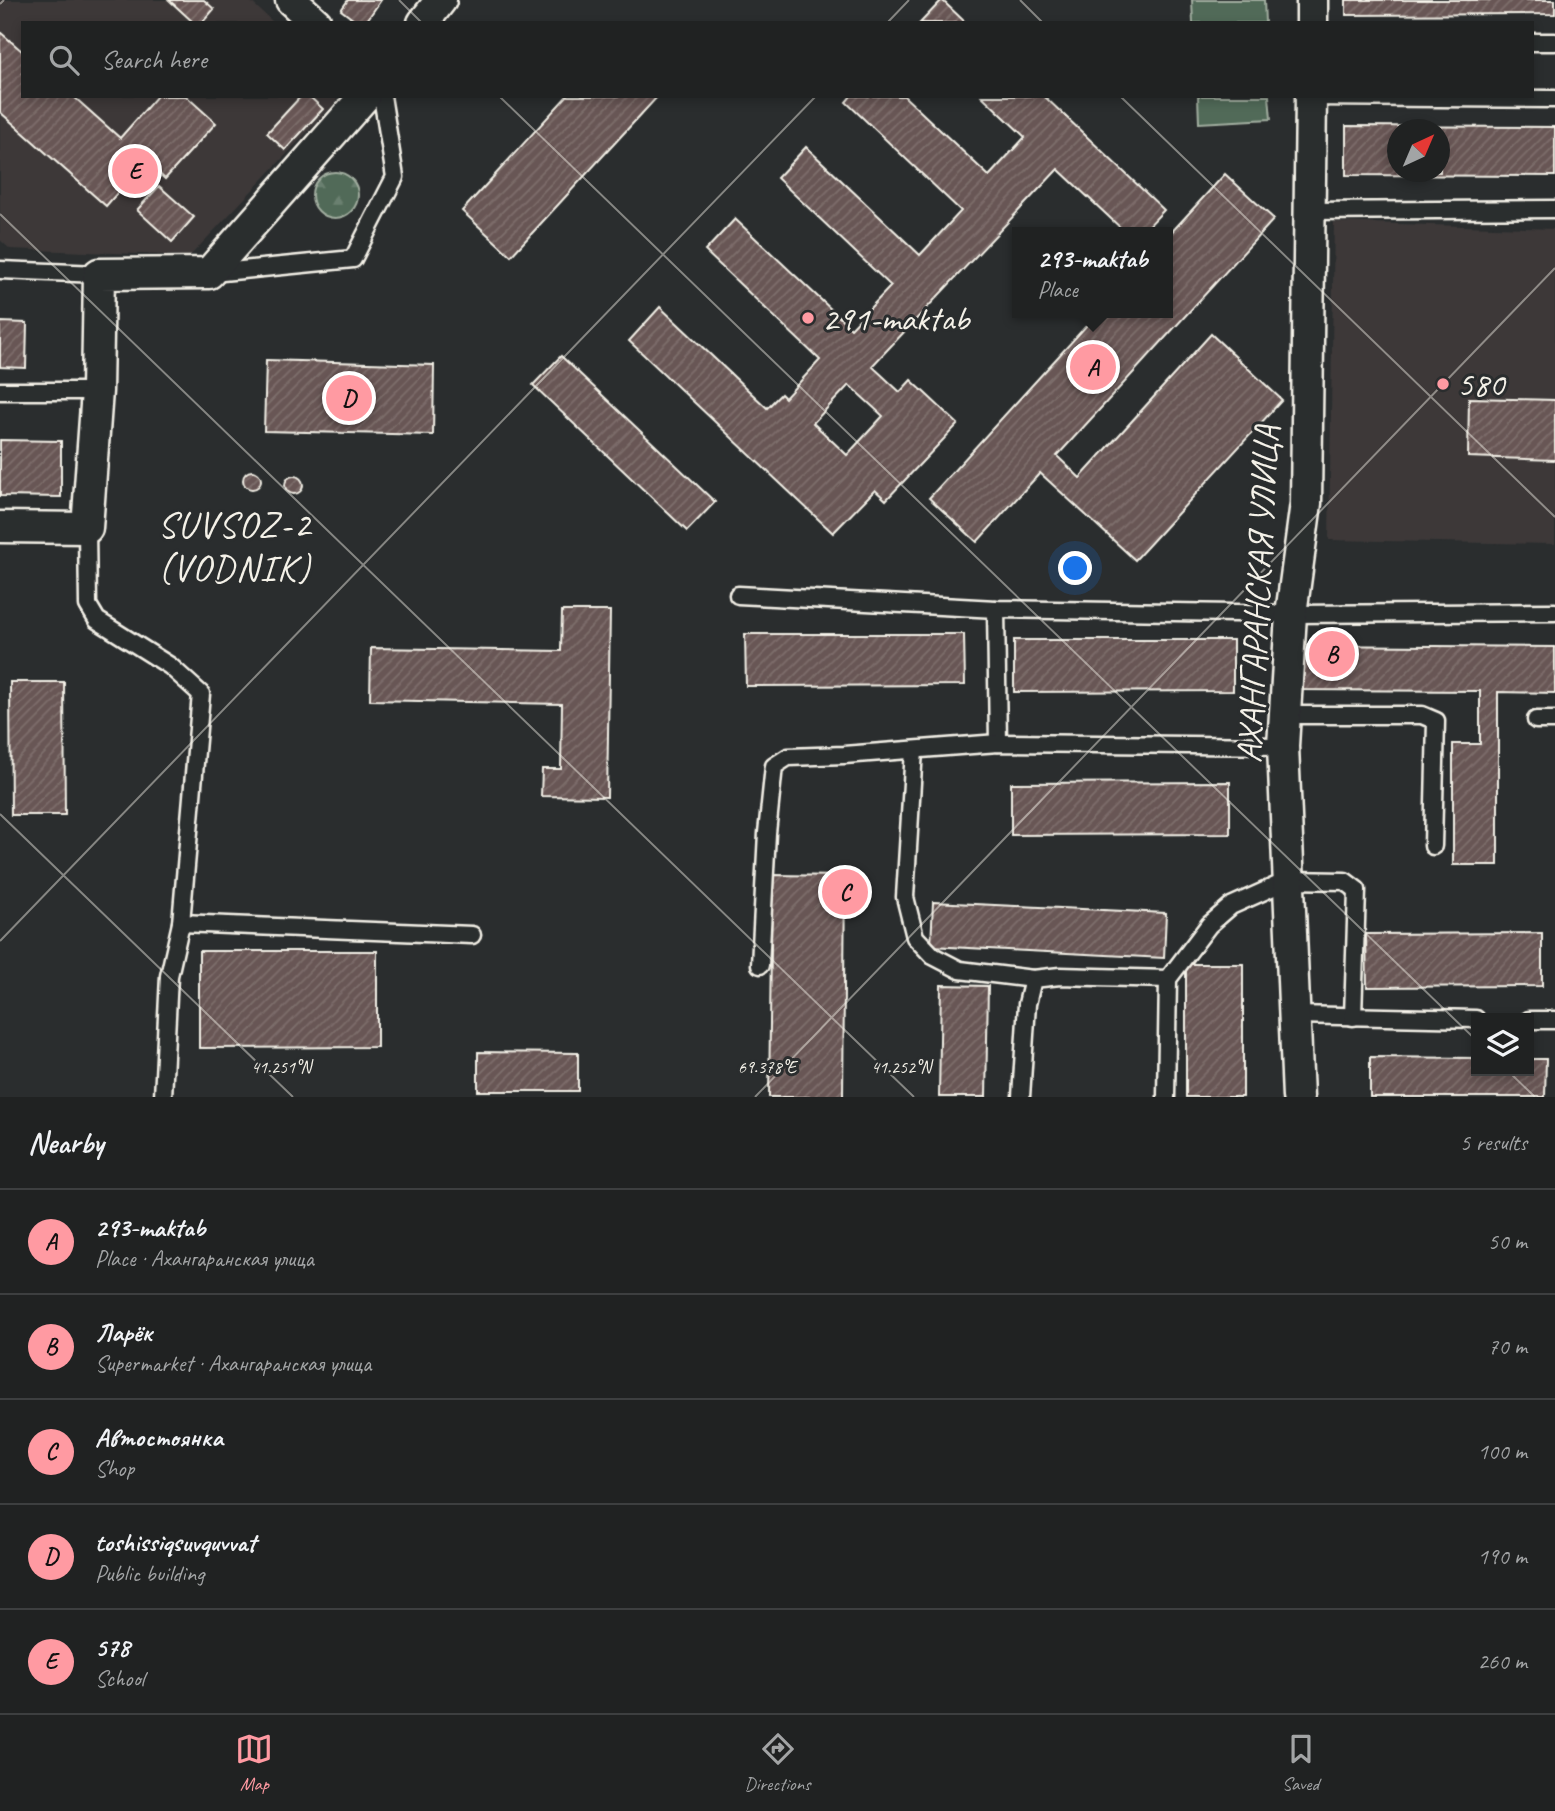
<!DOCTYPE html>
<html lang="en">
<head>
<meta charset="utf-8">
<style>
	:root { --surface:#202222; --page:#2d2f2f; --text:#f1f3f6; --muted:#a2a4a5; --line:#3d3f40; --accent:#ff9aa2 }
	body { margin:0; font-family:Caveat,sans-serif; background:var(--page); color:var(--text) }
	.controls { position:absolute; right:21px; bottom:21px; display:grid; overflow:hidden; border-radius:0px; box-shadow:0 4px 10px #0003 }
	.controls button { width:63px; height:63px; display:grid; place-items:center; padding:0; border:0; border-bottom:2px solid var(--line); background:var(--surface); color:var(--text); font:35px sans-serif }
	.compass { position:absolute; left:1387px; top:119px; width:63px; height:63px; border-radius:50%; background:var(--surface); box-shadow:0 4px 10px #0003; rotate:44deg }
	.you { position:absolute; left:1076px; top:569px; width:24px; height:24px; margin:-18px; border:5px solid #fff; border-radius:50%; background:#1a73e8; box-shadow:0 0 0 10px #1a73e833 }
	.badge { display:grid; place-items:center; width:46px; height:46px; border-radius:50%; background:var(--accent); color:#111; font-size:23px; font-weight:700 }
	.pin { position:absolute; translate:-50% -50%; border:4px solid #fff; box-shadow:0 2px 7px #0006 }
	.popup { position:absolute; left:1012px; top:227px; width:161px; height:91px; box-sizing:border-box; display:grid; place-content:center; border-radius:0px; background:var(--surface); filter:drop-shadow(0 2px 5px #0005); font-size:23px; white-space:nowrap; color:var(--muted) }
	.popup b { font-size:26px; color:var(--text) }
	.popup::after { content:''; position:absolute; left:50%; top:100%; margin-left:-14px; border:14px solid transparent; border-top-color:var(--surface) }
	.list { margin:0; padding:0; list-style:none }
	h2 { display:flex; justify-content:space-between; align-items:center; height:91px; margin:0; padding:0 28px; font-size:30px }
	h2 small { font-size:23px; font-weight:400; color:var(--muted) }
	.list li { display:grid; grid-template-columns:46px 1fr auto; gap:21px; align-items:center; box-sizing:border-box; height:105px; padding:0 28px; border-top:2px solid var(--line) }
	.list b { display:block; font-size:26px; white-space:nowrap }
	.list p { margin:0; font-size:23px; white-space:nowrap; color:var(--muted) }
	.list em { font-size:23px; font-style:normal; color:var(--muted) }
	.icon { flex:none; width:38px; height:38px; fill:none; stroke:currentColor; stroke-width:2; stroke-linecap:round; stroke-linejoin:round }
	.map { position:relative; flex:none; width:1555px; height:1097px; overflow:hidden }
	.search { position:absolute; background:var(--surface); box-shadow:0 4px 10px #0003; left:21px; right:21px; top:21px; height:77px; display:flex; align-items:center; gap:18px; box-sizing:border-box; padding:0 24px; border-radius:0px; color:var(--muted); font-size:26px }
	.sheet { height:616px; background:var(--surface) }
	nav { display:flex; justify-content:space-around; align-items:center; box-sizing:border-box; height:98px; border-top:2px solid var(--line); background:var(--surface); font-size:19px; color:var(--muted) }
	nav a { display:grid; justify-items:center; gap:4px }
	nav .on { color:var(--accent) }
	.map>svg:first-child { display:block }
	.built { fill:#3d3939 }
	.grass { fill:#516a58; stroke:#a2aea0; stroke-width:2 }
	.forest { fill:url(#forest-firs); stroke:#a2aea0; stroke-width:2 }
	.building { fill:url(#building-hatch); stroke:#f4f1e8; stroke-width:2; fill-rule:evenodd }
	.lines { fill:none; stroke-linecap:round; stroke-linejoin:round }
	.service-casing { stroke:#f4f1e8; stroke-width:21 }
	.minor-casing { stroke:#f4f1e8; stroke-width:35 }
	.service { stroke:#2a2d2e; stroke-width:16 }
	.minor { stroke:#2a2d2e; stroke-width:30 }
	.ticks { fill:none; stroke:#f4f1e8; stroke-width:2; stroke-opacity:0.45 }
	.poi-dot { fill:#ff9aa2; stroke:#2a2d2e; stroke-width:2.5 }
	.labels { text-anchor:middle; stroke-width:6; stroke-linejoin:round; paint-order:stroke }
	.poi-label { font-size:35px; fill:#f4f1e8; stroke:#2a2d2e; text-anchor:start }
	.street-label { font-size:35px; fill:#f4f1e8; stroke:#2a2d2e }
	.neighbourhood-label { font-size:37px; letter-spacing:2px; fill:#f4f1e8; stroke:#2a2d2e }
	.ticks-label { font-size:18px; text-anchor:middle; fill:#f4f1e8; stroke:#2a2d2e; stroke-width:6; stroke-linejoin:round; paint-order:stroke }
</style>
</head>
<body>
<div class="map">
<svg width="1555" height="1097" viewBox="0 0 1555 1097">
	<defs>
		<pattern id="forest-firs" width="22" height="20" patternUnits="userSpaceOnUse" patternTransform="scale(1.75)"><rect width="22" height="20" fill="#516a58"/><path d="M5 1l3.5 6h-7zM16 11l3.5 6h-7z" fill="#6b8070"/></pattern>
		<pattern id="building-hatch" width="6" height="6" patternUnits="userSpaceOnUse" patternTransform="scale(1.75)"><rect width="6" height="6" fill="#685654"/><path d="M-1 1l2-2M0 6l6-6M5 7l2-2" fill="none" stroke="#7e6f6d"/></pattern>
	</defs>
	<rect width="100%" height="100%" fill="#2a2d2e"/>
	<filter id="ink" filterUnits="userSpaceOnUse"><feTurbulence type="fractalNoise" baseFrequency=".0143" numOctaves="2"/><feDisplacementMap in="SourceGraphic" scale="14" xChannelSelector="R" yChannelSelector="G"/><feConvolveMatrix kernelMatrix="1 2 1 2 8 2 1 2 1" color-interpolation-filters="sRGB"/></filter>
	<g filter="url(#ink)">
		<g class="built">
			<path d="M0 0H249L274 23H23V96H337L336 102 190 256 10 249 0 240Z"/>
			<path d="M1334 222 1555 229V544L1329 540Z"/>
		</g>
		<g class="grass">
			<path d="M1192 0H1264L1265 23H1193Z"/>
			<path d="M1198 96H1269L1271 119 1199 123Z"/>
		</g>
		<circle class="forest" cx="335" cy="195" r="23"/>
		<g class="building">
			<path d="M169 0H204L214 9 202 23H194Z"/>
			<path d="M348 0H381L365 23H358L341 10Z"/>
			<path d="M942 0 966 23H920Z"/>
			<path d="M1346 0H1555V14L1346 15Z"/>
			<path d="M0 32 23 52V96H73L120 138 157 96H186L216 123 165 179 145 161 106 206 0 112Z"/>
			<path d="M301 96H309L323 109 285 150 267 133Z"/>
			<path d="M567 96H658L511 256 462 211Z"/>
			<path d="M851 96H904L989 176 1025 137 982 96H1044L1164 210 1143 232H1125L1058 169 872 366 900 392 911 380 958 424 886 500 875 490 833 533 629 341 660 307 767 408 781 394 785 398 820 360 705 251 735 219 851 328 891 286 777 178 806 147 920 255 961 211 846 102ZM849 385 883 416 847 455 813 423Z"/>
			<path d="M1346 126 1555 127V176L1346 175ZM1398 130H1440V172H1398Z"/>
			<path d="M1225 174 1274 219 1057 456 1080 478 1211 334 1282 400 1135 560 1040 473 977 542 929 498 1098 313H1168V236Z"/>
			<path d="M159 186 194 217 172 242 137 210Z"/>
			<path d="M0 322 27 323 26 368 0 367Z"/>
			<path d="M561 356 715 502 687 531 533 385Z"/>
			<path d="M266 360 434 365 433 435 264 431Z"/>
			<path d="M1469 398 1555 400V460L1468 457Z"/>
			<path d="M0 440 61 441V497L0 496Z"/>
			<circle cx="252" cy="480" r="9"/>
			<circle cx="294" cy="485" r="9"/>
			<path d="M562 611H610L607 797 541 796 542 769H561L562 704 370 700 371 648 561 651Z"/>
			<path d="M745 634H964L965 685 746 686Z"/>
			<path d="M1014 640H1233V691L1014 692Z"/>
			<path d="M1299 645 1555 647V693L1498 692V865H1453V744H1480V691L1299 690Z"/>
			<path d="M10 682H64L65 815H11Z"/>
			<path d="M1230 782V834L1011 835V783Z"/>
			<path d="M772 875 845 876 843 1097H769Z"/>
			<path d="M933 902 1166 913 1164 958 931 946Z"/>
			<path d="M1542 933V986L1367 987 1366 934Z"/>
			<path d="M199 951H377V1047L199 1048Z"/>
			<rect x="1186" y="964" width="57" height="133"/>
			<path d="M941 985 988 986 986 1097H939Z"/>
			<path d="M478 1052 578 1053V1091H478Z"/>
			<path d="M1370 1057 1476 1058V1071H1529V1059H1546L1545 1097H1370Z"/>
		</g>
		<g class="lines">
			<g class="service-casing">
				<g id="service">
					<path d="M1532 42H1555"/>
					<path d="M1311 97 1555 99"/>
					<path d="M1309 211 1555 209"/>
					<path d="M0 270 99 274"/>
					<path d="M212 273 353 259 395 177 382 96"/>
					<path d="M0 391H97"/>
					<path d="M87 528 88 605 97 620 170 666 201 694 181 923 169 976 163 1097"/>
					<path d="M738 595 996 609 1291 614 1555 612"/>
					<path d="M996 609 998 743"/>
					<path d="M1285 715H1422L1436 721 1433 846"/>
					<path d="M1536 720H1555"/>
					<path d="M914 750 905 897 915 937 933 956 960 970 1033 979"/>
					<path d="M181 923 472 935"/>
					<path d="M760 965 767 833 774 766 788 757 844 755 998 743 1283 746"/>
					<path d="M1295 1015 1476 1019"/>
					<path d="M1529 1020H1555"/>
					<path d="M1021 1097 1027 1004 1033 979 1060 976 1168 979"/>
					<path d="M1166 1097 1168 979 1209 925 1231 906 1289 880 1345 881 1357 890 1353 1017"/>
				</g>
			</g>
			<g class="minor-casing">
				<g id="minor">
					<path d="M291 0 316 23"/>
					<path d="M423 23 441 0"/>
					<path d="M1312 23V0"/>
					<path d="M0 527 87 528 97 391 99 274 209 273 365 96"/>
					<path d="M1298 1097 1283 746 1291 614 1306 503 1311 96"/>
				</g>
			</g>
			<use href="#service" class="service"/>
			<use href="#minor" class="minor"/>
		</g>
	</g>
	<path class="ticks" d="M399 0 422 23M1020 0 1043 23M0 4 4 0M887 23 909 0M499 96 1476 1040M1120 96 1555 517M0 214 914 1097M0 814 293 1097M0 941 816 96M1508 1071 1535 1097M755 1097 1555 268"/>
	<g class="poi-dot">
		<circle cx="808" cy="318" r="7"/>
		<circle cx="1443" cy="384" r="7"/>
	</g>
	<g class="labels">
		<g class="poi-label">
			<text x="822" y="330">291-maktab</text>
			<text x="1457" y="396">580</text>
		</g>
		<g class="street-label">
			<text transform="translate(1257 594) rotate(-87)" y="12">АХАНГАРАНСКАЯ УЛИЦА</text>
		</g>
		<g class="neighbourhood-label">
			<text x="235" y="537">SUVSOZ-2<tspan x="235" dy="43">(VODNIK)</tspan></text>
		</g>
	</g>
	<g class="ticks-label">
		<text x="767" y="1073">69.378°E</text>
		<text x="281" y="1073">41.251°N</text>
		<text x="901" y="1073">41.252°N</text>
	</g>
</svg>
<div class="controls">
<button><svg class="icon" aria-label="layers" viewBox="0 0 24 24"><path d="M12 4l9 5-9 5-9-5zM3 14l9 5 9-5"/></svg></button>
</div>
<svg class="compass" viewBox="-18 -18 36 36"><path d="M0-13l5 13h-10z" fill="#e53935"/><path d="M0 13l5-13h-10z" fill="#a2a4a5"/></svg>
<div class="you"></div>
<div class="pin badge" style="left:1093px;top:367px">A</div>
<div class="popup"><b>293-maktab</b>Place</div>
<div class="pin badge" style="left:1332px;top:654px">B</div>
<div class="pin badge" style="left:845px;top:892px">C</div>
<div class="pin badge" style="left:349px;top:398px">D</div>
<div class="pin badge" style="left:135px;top:171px">E</div>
<div class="search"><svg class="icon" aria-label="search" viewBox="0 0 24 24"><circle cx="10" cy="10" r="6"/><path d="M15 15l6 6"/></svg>Search here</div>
</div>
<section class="sheet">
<h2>Nearby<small>5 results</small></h2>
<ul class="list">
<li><span class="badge">A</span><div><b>293-maktab</b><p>Place · Ахангаранская улица</p></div><em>50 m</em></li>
<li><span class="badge">B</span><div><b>Ларёк</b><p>Supermarket · Ахангаранская улица</p></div><em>70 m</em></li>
<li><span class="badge">C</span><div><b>Автостоянка</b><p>Shop</p></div><em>100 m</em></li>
<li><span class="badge">D</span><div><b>toshissiqsuvquvvat</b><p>Public building</p></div><em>190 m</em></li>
<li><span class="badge">E</span><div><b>578</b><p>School</p></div><em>260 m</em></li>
</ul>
</section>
<nav>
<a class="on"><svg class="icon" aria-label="map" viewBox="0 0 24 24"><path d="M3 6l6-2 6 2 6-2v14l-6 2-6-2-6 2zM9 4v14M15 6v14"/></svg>Map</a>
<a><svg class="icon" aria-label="directions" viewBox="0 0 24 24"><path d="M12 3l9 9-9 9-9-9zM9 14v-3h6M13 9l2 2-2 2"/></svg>Directions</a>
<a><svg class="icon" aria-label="saved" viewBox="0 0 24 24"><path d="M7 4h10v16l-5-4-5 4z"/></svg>Saved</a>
</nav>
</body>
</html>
